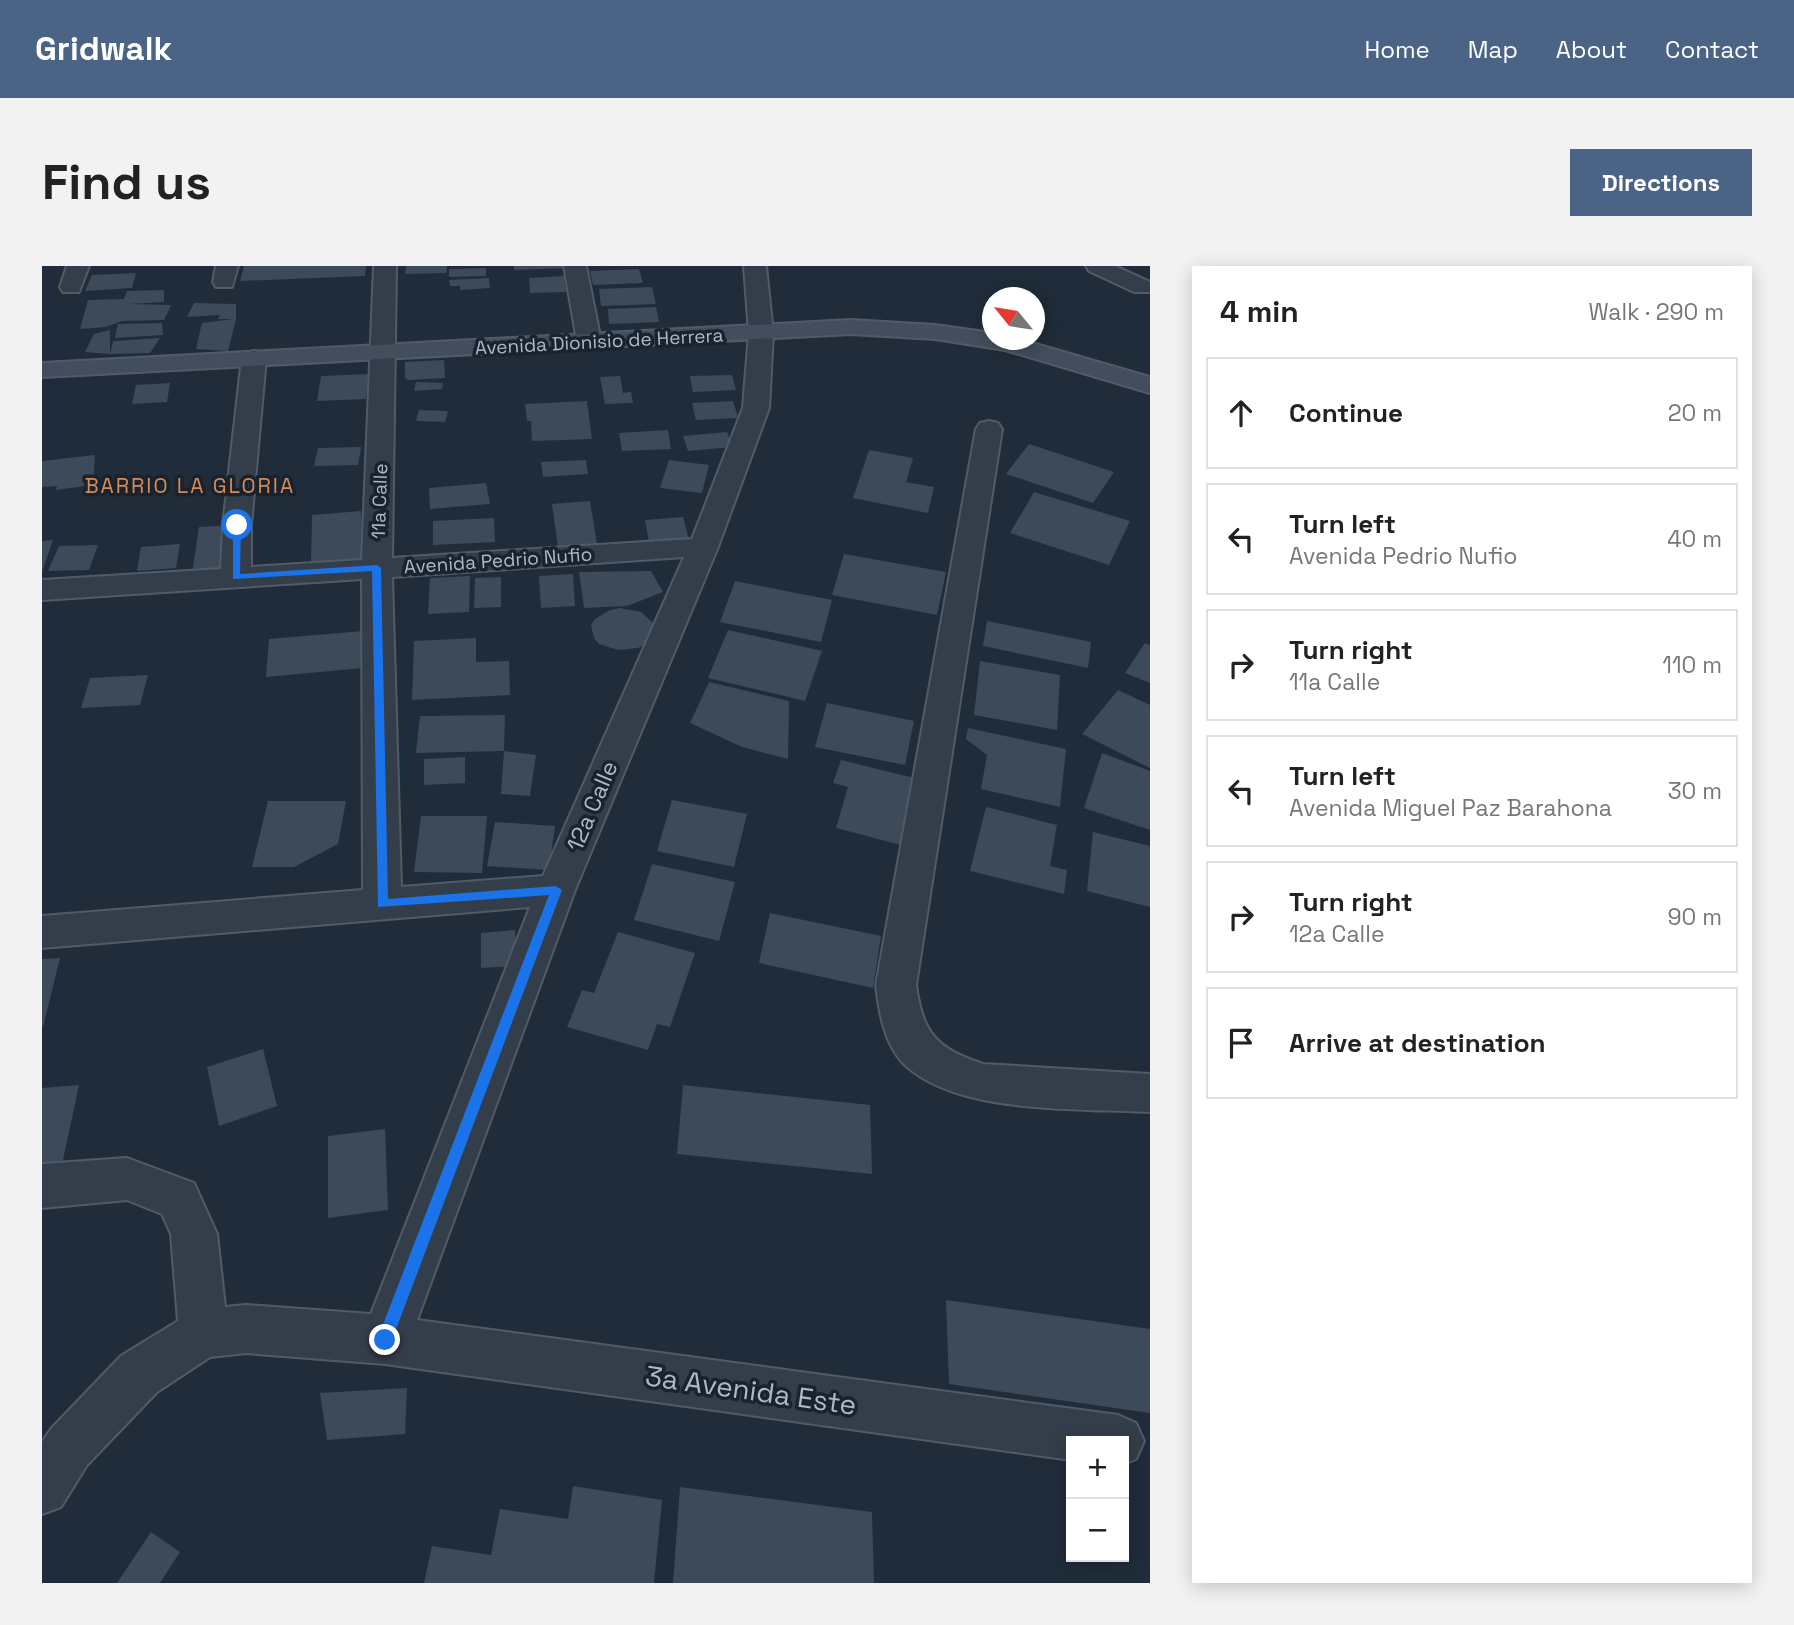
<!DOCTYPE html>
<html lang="en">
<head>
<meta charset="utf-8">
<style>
	:root { --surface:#fff; --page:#f2f2f2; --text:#222; --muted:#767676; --line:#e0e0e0; --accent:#4b6384 }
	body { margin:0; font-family:"Space Grotesk",sans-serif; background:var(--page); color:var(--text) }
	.controls { position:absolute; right:21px; bottom:21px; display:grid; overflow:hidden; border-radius:0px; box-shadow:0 4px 18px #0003 }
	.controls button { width:63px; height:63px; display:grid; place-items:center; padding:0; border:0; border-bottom:2px solid var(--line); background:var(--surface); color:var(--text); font:35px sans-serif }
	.compass { position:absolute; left:940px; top:21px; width:63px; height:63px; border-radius:50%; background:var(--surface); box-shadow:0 4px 18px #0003; rotate:300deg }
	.stop { position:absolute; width:21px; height:21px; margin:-16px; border:5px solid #1a73e8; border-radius:50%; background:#fff }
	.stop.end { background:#1a73e8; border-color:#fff; box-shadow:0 2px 7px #0008 }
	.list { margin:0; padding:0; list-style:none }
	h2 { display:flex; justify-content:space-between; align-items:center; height:91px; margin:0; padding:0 28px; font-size:30px }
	h2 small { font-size:23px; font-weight:400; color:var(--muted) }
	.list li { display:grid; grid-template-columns:46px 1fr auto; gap:21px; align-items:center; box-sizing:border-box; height:112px; margin:0 14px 14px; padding:0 14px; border:2px solid var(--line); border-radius:0px }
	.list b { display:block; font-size:26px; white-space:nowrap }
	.list p { margin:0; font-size:23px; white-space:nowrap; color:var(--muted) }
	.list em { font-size:23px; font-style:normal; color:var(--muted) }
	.icon { flex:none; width:38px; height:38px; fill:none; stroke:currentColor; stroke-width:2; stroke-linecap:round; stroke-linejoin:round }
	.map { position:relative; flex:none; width:1108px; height:1317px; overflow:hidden; border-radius:0px }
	header { display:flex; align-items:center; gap:42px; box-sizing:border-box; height:98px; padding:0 35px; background:var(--accent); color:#fff }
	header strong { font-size:33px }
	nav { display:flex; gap:38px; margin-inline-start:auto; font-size:24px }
	.intro { display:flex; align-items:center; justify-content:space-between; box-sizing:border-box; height:168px; padding:0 42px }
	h1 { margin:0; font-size:49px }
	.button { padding:18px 32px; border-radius:0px; background:var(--accent); color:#fff; font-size:24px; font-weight:700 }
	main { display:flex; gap:42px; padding:0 42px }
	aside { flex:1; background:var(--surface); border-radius:0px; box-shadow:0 4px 18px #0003 }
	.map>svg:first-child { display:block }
	.building { fill:#3c4a59 }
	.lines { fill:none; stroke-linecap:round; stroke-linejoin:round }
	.street-casing { stroke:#515b68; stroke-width:4 }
	.secondary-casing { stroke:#515b68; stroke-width:4 }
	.street { fill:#343e4a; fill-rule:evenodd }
	.secondary { fill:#424d5d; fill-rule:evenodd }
	.route { fill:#1a73e8 }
	.labels { text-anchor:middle; stroke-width:7; stroke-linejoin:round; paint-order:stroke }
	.far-street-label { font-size:19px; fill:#aeb8c6; stroke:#19232e }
	.far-neighbourhood-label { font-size:21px; letter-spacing:2px; fill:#d88b58; stroke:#19232e }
	.street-label { font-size:23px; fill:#aeb8c6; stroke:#19232e }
	.near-street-label { font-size:28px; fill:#aeb8c6; stroke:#19232e }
</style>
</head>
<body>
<header>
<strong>Gridwalk</strong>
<nav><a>Home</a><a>Map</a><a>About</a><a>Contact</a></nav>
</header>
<div class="intro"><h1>Find us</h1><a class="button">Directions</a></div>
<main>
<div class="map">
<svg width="1108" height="1317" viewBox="0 0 1108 1317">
	<rect width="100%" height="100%" fill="#202c3a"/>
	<g class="building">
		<path d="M202 0H324L323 10 198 15Z"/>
		<path d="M364 0H405L404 7 363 8Z"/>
		<path d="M472 0H525V2L472 4Z"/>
		<path d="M444 2V10L407 11V3Z"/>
		<path d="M597 3 601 17 551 19 548 5Z"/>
		<path d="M94 7 90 22 43 25 50 9Z"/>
		<path d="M522 10 524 26 488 27 487 12Z"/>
		<path d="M447 12 448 22 418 24V20H408L407 14Z"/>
		<path d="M610 21 614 38 559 40 557 23Z"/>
		<path d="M122 24V36L87 38 129 39 122 54 80 55 64 61 38 63 46 34 82 33 85 25Z"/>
		<path d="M152 37 194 38V53L186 85 154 83 160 57 191 53H176L178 49 145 51Z"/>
		<path d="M614 41 617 56 567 58 566 43Z"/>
		<path d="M120 57 121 69 73 72 76 58Z"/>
		<path d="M68 64V88L71 75 118 72 108 87 68 88 43 86 52 68Z"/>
		<path d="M402 94 403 112 366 114 363 112V96Z"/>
		<path d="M326 108 324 133 275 135 279 110Z"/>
		<path d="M690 109 694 124 651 126 648 110Z"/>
		<path d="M578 110 581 127 589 126 591 137 563 138 558 111Z"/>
		<path d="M374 116 401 117 400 123 372 125Z"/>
		<path d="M128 117 125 136 90 138 94 119Z"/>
		<path d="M545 135 550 173 490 175 489 155H485L483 138Z"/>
		<path d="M691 135 696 152 654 154 650 137Z"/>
		<path d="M377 144 406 145 403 156 374 155Z"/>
		<path d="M626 164 629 183 580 185 577 167Z"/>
		<path d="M685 166 691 181 646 185 641 170Z"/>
		<path d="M987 178 1072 206 1051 237 964 208Z"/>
		<path d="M319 181 316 199 272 200 276 182Z"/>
		<path d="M827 184 871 192 864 216 892 221 886 247 811 232Z"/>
		<path d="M53 189 51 219 14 224 15 220 0 221V195Z"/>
		<path d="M544 194 546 208 501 211 499 196Z"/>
		<path d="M627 194 667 199 660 227 618 222Z"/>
		<path d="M444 217 448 238 388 243 387 222Z"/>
		<path d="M992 226 1088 255 1067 299 968 267Z"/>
		<path d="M548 235 555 278 516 281 510 238Z"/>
		<path d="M319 245 321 293 269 298 270 249Z"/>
		<path d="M641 251 647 274 607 276 603 254Z"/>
		<path d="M452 252 453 276 391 279V255Z"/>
		<path d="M193 259 190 305 150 308 157 261Z"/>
		<path d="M11 274 0 306V275Z"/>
		<path d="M138 278 134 302 95 305 99 281Z"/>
		<path d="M56 279 47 304 6 305 17 280Z"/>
		<path d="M802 288 904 306 895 349 790 329Z"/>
		<path d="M609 305 621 326 585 340 542 342 537 306Z"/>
		<path d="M531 308 533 340 499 342 497 310Z"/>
		<path d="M428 310 427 346 386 348 388 312Z"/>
		<path d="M459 311V341L432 342 433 312Z"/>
		<path d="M693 315 790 334 779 376 678 356Z"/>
		<path d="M578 342 599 346 611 357 612 365 604 378 596 382 576 384 557 378 552 372 549 359 553 353 568 344Z"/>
		<path d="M945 355 1049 376 1046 402 941 380Z"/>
		<path d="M686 364 780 385 763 435 666 412Z"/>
		<path d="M321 365V402L224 411 227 373Z"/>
		<path d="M434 372V396L467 395 468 429 370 434 372 375Z"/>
		<path d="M1103 377 1108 379V417L1083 407Z"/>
		<path d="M938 395 1018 409 1015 464 932 449Z"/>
		<path d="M106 409 98 439 39 442 48 412Z"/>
		<path d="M667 416 747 435 746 493 700 481 648 457Z"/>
		<path d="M1076 424 1108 439V502L1040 468Z"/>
		<path d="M785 437 872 455 863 499 773 481Z"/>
		<path d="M463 449 462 485 374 487 378 450Z"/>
		<path d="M926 462 1024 483 1018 541 939 523 945 489 924 473Z"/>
		<path d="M462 485 494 489 488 530 459 528Z"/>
		<path d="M1060 487 1108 505V564L1042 542Z"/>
		<path d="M423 491V517L382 519V493Z"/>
		<path d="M799 494 876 513 859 579 794 562 806 521 791 517Z"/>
		<path d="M630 534 705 548 692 601 615 585Z"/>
		<path d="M226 535H304L296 578 252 601H210Z"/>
		<path d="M944 541 1015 559 1008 600 1025 604 1022 628 928 605Z"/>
		<path d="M379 550H445L440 607 372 606Z"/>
		<path d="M453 556 513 560 507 604 445 600Z"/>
		<path d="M1051 566 1108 580V641L1045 625Z"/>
		<path d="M610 598 693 616 677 675 592 654Z"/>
		<path d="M728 647 839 670 831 722 717 697Z"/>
		<path d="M473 664 474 700 439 702V667Z"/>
		<path d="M576 666 653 687 628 761 615 758 606 784 525 761 540 724 552 727Z"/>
		<path d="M18 692 1 761H0V693Z"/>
		<path d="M221 783 235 840 177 860 165 801Z"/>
		<path d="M37 819 18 908 0 909V822Z"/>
		<path d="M641 819 828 839 830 908 635 888Z"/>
		<path d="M343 863 346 944 286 952V870Z"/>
		<path d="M904 1034 1108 1063V1147L907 1118Z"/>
		<path d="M365 1122 363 1168 285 1174 278 1127Z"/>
		<path d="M531 1220 620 1234 612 1317H382L390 1280 449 1289 458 1243 526 1253Z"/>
		<path d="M638 1221 830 1246 832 1317H631Z"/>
		<path d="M109 1266 138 1286 118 1317H75Z"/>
	</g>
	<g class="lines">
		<g class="street-casing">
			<g id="street">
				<path d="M25 0H47L37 26H21L18 21Z"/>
				<path d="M174 0H196L190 21H174L171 16Z"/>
				<path d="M332 0H354L350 292 650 273 701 142 707 67 702 0H724L731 67 727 142 676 281 533 624 375 1054 1076 1149 1094 1157 1102 1175 1094 1193 1082 1198V1175H1029V1194L343 1098 204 1087 168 1091 115 1126 45 1199 19 1241 0 1248V1176L9 1163 79 1090 136 1055 129 968 120 948 85 934 0 942V898L85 892 152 917 175 968 183 1041 204 1039 329 1048 488 641 0 682V650L321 624 320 313 0 334V314L179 303 181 259 200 92 203 87 212 85 221 87 224 92 209 259V301L320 294ZM642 291 501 610 359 621 350 311Z"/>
				<path d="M522 0H544L559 75 555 80 547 82 539 80 535 75Z"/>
				<path d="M1044 0H1073L1108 16V26H1092L1047 5Z"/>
				<path d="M947 155 956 157 960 163 874 719C881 768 894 782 941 798L1108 808V846C1037 842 915 849 862 798 842 778 837 745 834 719L934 163 938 157Z"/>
			</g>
		</g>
		<g class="secondary-casing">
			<path id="secondary" d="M809 54 893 59 950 67V74H980L1108 111V127L963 84 893 73 809 68 0 111V97Z"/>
		</g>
		<use href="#street" class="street"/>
		<use href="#secondary" class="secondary"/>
	</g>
	<path class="route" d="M195 256 199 259 198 308 335 299 339 302 346 633 514 620 520 624 350 1074 348 1079 343 1082 338 1079 335 1074 507 629 336 641 330 305 191 313V259Z"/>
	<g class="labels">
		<g class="far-street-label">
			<text transform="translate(557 75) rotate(-3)" y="7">Avenida Dionisio de Herrera</text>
			<text transform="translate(337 235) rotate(-88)" y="7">11a Calle</text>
			<text transform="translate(456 294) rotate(-4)" y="7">Avenida Pedrio Nufio</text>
		</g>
		<g class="far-neighbourhood-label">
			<text x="148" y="227">BARRIO LA GLORIA</text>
		</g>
		<g class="street-label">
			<text transform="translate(550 540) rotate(-67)" y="8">12a Calle</text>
		</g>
		<g class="near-street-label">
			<text transform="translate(709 1124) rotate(8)" y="10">3a Avenida Este</text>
		</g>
	</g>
</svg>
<div class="controls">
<button>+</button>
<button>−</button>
</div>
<svg class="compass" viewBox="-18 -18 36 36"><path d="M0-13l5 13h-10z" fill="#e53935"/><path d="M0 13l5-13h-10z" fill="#767676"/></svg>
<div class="stop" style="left:195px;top:259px"></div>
<div class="stop end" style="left:343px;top:1074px"></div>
</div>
<aside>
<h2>4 min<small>Walk · 290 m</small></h2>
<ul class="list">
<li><svg class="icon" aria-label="ahead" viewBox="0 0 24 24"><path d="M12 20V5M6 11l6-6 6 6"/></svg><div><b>Continue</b></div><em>20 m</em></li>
<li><svg class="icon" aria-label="left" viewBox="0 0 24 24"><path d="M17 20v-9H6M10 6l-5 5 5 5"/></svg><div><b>Turn left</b><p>Avenida Pedrio Nufio</p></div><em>40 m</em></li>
<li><svg class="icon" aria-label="right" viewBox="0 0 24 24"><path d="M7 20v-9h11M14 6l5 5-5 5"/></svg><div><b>Turn right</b><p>11a Calle</p></div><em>110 m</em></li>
<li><svg class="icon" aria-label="left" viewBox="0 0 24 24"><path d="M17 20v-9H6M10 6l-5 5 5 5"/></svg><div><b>Turn left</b><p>Avenida Miguel Paz Barahona</p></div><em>30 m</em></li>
<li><svg class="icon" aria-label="right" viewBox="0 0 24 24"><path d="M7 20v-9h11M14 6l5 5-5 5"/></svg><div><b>Turn right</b><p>12a Calle</p></div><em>90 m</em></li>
<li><svg class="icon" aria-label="arrive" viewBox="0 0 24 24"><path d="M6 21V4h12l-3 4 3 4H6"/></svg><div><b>Arrive at destination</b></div></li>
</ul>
</aside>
</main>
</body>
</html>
